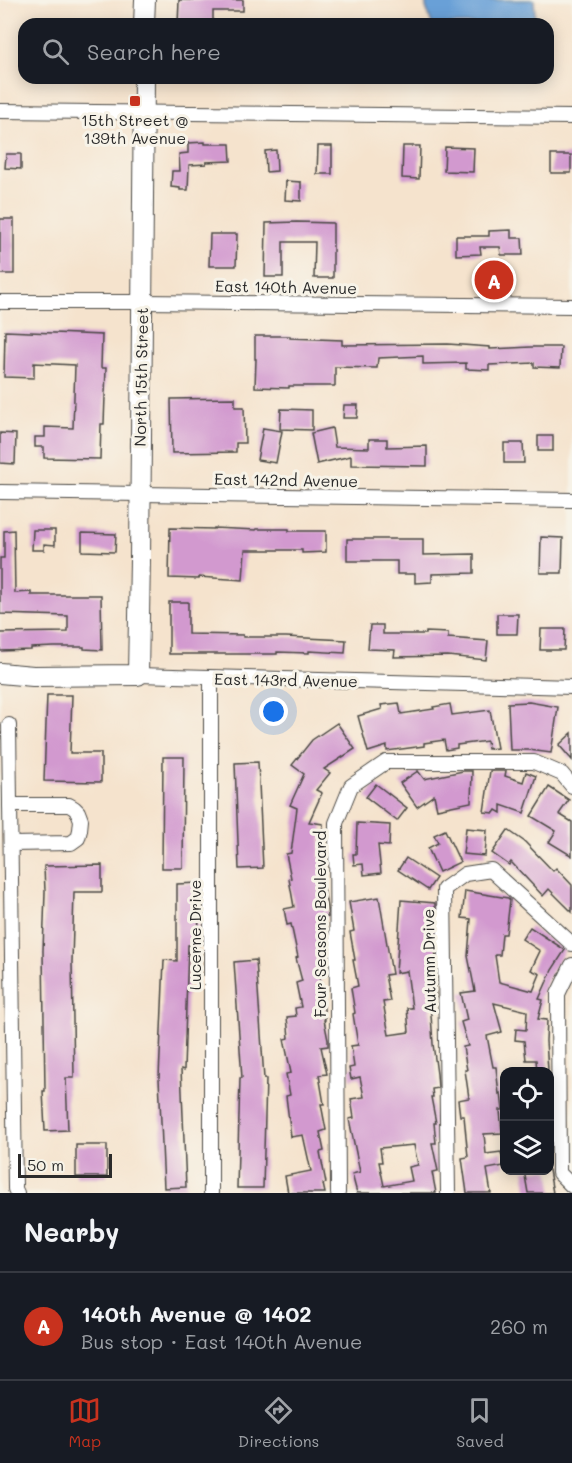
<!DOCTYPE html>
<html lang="en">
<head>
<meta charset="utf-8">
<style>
	:root { --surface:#171b24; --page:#242831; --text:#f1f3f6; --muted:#9ea1a6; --line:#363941; --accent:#c8321e }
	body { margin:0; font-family:Mali,sans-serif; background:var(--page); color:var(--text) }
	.controls { position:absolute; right:18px; bottom:18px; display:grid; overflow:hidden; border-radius:12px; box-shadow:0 3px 15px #0003 }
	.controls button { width:54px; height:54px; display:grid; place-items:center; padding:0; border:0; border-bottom:2px solid var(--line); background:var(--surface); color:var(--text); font:30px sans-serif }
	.scale { position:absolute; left:18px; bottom:15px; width:94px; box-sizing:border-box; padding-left:6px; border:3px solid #2b2b2b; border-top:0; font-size:16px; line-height:21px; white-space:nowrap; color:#2b2b2b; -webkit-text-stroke:4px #f7f3e8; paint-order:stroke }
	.you { position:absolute; left:274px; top:712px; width:21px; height:21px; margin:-15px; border:4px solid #fff; border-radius:50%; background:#1a73e8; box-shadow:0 0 0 9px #1a73e833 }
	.badge { display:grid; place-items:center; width:39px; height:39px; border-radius:50%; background:var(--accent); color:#fff; font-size:20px; font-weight:700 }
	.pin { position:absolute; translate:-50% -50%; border:3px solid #fff; box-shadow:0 2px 6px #0006 }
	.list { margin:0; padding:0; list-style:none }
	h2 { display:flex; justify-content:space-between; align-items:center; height:78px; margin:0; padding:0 24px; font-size:26px }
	h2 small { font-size:20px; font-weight:400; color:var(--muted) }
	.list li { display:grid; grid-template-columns:39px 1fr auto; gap:18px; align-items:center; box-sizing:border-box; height:108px; padding:0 24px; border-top:2px solid var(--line) }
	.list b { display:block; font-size:22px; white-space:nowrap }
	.list p { margin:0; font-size:20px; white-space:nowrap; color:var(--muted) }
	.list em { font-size:20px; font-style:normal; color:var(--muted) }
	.icon { flex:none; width:33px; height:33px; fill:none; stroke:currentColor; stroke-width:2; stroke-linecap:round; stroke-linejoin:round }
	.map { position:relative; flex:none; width:572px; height:1193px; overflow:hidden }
	.search { position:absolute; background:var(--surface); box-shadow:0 3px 15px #0003; left:18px; right:18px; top:18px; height:66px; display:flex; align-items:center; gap:15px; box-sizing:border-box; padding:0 21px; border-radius:18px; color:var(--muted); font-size:22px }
	.sheet { height:186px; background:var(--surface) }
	nav { display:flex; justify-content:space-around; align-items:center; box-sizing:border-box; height:84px; border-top:2px solid var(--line); background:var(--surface); font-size:16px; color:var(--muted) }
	nav a { display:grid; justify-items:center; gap:3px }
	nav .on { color:var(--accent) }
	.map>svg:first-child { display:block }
	.water { fill:#69a0d7; stroke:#4a6681; stroke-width:1.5 }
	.building { fill:#d299cf; fill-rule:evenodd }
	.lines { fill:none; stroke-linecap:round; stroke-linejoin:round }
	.street-casing { stroke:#494743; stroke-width:16 }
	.secondary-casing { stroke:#494743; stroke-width:22 }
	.street { stroke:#fff; stroke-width:14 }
	.secondary { stroke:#fff; stroke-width:20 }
	.poi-dot { fill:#c8321e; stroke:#f7f3e8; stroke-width:2 }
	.labels { text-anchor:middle; stroke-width:6; stroke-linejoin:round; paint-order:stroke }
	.poi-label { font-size:16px; fill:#2b2b2b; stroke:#f7f3e8 }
	.street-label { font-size:16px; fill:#2b2b2b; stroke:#f7f3e8 }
</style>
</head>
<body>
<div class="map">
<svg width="572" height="1193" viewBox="0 0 572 1193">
	<rect width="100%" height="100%" fill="#f7f3e8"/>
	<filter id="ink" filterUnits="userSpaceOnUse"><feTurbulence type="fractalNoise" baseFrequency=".0167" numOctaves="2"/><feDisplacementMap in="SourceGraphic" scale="12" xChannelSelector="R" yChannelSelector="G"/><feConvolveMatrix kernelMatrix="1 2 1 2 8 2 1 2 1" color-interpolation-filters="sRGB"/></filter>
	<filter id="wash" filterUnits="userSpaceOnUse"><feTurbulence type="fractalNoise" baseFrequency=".008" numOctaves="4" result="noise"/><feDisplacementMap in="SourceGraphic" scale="24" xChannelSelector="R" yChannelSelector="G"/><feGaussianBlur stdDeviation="1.35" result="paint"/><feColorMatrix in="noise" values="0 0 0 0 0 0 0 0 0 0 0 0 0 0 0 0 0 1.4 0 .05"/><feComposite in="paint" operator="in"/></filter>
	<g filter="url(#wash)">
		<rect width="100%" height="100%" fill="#f5e3cd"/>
		<path class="water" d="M426 0H534L535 13 534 24H432L426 7Z"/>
		<g id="blocks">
			<g class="building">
				<path d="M179 0H243V11H213V24H178Z"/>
				<path d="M205 142V144H230L231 161 206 162V164L189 165 188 190H180V188L171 187 172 171H180L179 154 188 153V143Z"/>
				<path d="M318 146H332V174H317Z"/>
				<path d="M403 146H420L419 179 402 178Z"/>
				<path d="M445 147 474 148 473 172 444 171Z"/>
				<path d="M276 150 277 171 266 172 265 151Z"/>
				<path d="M6 154H21V169L5 168Z"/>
				<rect x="551" y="155" width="20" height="18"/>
				<path d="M286 181 301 182V201L285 200Z"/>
				<rect x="0" y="219" width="14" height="55"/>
				<path d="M297 222 333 223V278H314L315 242H283V277H265L266 223Z"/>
				<path d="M511 230V238H522L523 255H501L500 247H480L481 254 456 255V236H489V231Z"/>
				<path d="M210 234H237L236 266H209Z"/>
				<path d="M5 331 102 335 101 368H106L104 424H101L100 459 44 458V447H35V437H45V427L73 428 75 365 34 363V378L4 377Z"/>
				<path d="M255 336H290V338L342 340V345L448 344 490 347V349L531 347H561L560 368 534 367V363L489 365V370L466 369V363L423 364V356L378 358 377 368 335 367V386H289V388L255 387 256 359H255Z"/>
				<path d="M235 398V407H244L245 443H236V452L172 453 171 399Z"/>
				<path d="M344 405H358L357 418H343Z"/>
				<path d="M281 409 312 410V430L280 429Z"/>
				<path d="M263 428 282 431 276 463 257 460Z"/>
				<path d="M332 428 335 447 369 448V439H387V447L427 446V466L351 465V456L317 464 311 433Z"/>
				<path d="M0 433 16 434 15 464 0 463Z"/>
				<rect x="538" y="436" width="15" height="15"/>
				<path d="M504 443H523L524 463H504Z"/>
				<path d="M170 528 214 529V528L256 530V529H289V531H326V552L302 553V550H245L243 580 199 577V579L169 578Z"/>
				<path d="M14 530 15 593 31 592V595H101L102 650 84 649V647H54L31 648V650L0 651V633L68 632V616L0 614V558H4V531Z"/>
				<path d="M33 530H55V545L44 544V550H32Z"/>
				<path d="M82 533 116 534 115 552 82 551Z"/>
				<path d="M541 537 563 538 562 573H540Z"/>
				<path d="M347 539H423V555L474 554V573L432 574V582L415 583V574H397V561H347Z"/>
				<path d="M169 602H188V634L243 635V637H286L346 640 345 653 309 651V653L277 652V654H169Z"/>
				<path d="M497 614H518L517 634H497Z"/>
				<path d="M370 625H383V634H426V632L448 633V638L488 641 486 660 448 656 394 657 395 650 368 649Z"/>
				<path d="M541 629H565L564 650H540Z"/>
				<path d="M47 695H72L70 753H101V782L44 781Z"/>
				<path d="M529 702 558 707 551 753 529 750H510L508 703Z"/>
				<path d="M399 703 401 714 434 709 433 707 450 704 452 715 490 710 497 748 488 749 487 741 457 745V748L446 750 444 740 424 743V746L387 751V746L368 752 358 716 382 709 381 705Z"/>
				<path d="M337 723 355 749 324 769 330 773 316 790 322 793 309 822 323 824 319 858 323 857 325 867 321 868 327 908 328 917 321 918 326 945 320 947 326 972 319 974 323 999 325 1020H324L328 1040V1046L321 1047 327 1074 319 1075 324 1104H321L326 1130 320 1132 324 1151 320 1152 326 1183 323 1184 325 1193H288L285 1176 311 1171 303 1135 291 1137 286 1096 290 1095 286 1074 291 1073 284 1039 289 1038 287 1017 296 1016 295 1008 301 1007 296 983 302 981 296 958 298 957 291 924 287 925 284 909 294 907 289 879 291 878 286 854 291 853 297 808 290 805 304 774 292 765 312 740Z"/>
				<path d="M572 733V760L559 745Z"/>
				<path d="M163 757H184L183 868H162Z"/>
				<path d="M258 762 263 868 239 869 235 763Z"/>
				<path d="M418 771 424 779 463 771H472L471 802 437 809 434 795 417 807 400 783Z"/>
				<path d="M490 771H506L505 776 523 782 526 772 536 776 524 813 501 805V813L496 810 494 813 484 812Z"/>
				<path d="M376 784 407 808 397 821 366 797Z"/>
				<path d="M549 787 569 800 559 814 572 822V856L549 842 556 831 531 816Z"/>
				<path d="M357 823 390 825 389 846 378 845 381 873 364 875 363 864 354 865 353 854H356Z"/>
				<path d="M466 828 487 830 485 856 463 854Z"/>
				<path d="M445 830 460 862 439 872 428 848 438 843 434 835Z"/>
				<path d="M508 830 525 842 553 871 556 868 572 885V912L549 889 543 896 511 862 509 865 492 853Z"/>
				<path d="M406 858 436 878 428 890 398 870Z"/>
				<path d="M102 865V892H74L72 962 74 1078H66L68 1130 45 1131 43 1091H45L43 951 45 892 44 866Z"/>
				<path d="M198 883 199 945H188L184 1070 181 1069 186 1187 164 1188 159 1078 164 960 177 961V884Z"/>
				<path d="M465 891 508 898 510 900 506 934H502L500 955H495L499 982 533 991 540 974 531 970 540 951 522 939 530 927 565 950 552 970 539 999 543 1000 538 1019 547 1020 546 1041 548 1070 537 1071 536 1060H526L524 1041 515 1040 516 1029 526 1030 527 1011 494 1003 502 1032 487 1036 493 1067H496L499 1094 501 1093 503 1110H500L502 1133 484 1134 486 1154 501 1152 504 1166 487 1169 491 1193H467L462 1158 468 1157 464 1116H460L458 1100 469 1098 465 1070H467L463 1047 468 1046 461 1022 467 1020 461 993 475 991 468 956 471 919 462 918Z"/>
				<path d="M379 897 392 974 385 975 390 1001 383 1002 389 1035 409 1032 407 1008H412L407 971 396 973 401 900 435 903 436 968H433L436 999 430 1000 433 1044 437 1074 438 1088 432 1089 433 1097H431L436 1123H434L436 1143H432L438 1171 432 1172 436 1193H357L352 1174 360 1172 349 1119 354 1118 351 1099 364 1097 360 1077 351 1079 349 1068 354 1067 351 1046 358 1045 353 1014 355 1013 351 988 358 986 353 960H355L350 932 354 931 349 902ZM414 1145 418 1165 409 1167 412 1181 384 1186 379 1162H382L380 1148Z"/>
				<path d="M256 960 264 1079H266L263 1188H237L240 1078H242L234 962Z"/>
				<rect x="76" y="1145" width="31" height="32"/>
				<path d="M524 1170H549L553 1193H528Z"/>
			</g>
		</g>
	</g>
	<g filter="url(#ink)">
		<use href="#blocks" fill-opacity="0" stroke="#494743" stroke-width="1.5"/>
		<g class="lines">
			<g class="street-casing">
				<g id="street">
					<path d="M0 111 572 117"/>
					<path d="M0 302H142L572 306"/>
					<path d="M0 492 572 500"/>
					<path d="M138 675 572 687"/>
					<path d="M211 678V1193"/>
					<path d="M9 725 15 1189 17 1193"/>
					<path d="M10 805H69L74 808 78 812 81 820 80 830 78 838 71 843 11 844"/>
					<path d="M572 965 558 994 559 1173 572 1186"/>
					<path d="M338 1193 336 823 351 786 386 762H534L562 774 572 786"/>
					<path d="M448 1193 444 889 465 874 491 870 572 944"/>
				</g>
			</g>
			<g class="secondary-casing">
				<g id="secondary">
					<path d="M144 24 145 0"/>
					<path d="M0 673 33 676 138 675 140 559 144 78"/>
				</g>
			</g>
			<use href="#street" class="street"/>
			<use href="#secondary" class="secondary"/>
		</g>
	</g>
	<rect class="poi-dot" x="129" y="95" width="12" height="12" rx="3"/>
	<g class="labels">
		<g class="poi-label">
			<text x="135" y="126">15th Street @<tspan x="135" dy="18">139th Avenue</tspan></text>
		</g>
		<g class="street-label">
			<text transform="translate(286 287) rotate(1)" y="6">East 140th Avenue</text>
			<text transform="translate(141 377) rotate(-89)" y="6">North 15th Street</text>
			<text transform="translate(286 480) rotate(1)" y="6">East 142nd Avenue</text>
			<text transform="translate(286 680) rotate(1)" y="6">East 143rd Avenue</text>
			<text transform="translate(320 924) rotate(-90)" y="6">Four Seasons Boulevard</text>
			<text transform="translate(195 935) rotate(-90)" y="6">Lucerne Drive</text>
			<text transform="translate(429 961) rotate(-91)" y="6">Autumn Drive</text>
		</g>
	</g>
</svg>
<div class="controls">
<button><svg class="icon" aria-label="locate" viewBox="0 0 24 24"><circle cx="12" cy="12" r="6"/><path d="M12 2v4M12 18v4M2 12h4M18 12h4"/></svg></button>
<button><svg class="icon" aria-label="layers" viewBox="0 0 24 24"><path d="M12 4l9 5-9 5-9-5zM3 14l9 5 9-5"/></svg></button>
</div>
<div class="scale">50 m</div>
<div class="you"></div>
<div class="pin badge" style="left:494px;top:280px">A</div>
<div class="search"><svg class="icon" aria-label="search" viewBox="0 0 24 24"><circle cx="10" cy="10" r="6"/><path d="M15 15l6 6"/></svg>Search here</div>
</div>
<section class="sheet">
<h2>Nearby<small></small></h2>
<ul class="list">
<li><span class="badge">A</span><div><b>140th Avenue @ 1402</b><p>Bus stop · East 140th Avenue</p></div><em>260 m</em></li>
</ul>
</section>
<nav>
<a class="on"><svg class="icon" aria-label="map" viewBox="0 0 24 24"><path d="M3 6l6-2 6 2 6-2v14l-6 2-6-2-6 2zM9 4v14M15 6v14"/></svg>Map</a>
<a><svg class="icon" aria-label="directions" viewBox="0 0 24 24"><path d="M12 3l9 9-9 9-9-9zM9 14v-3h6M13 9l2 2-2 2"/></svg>Directions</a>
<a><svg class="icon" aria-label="saved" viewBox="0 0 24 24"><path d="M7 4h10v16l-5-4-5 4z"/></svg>Saved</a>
</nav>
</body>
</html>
